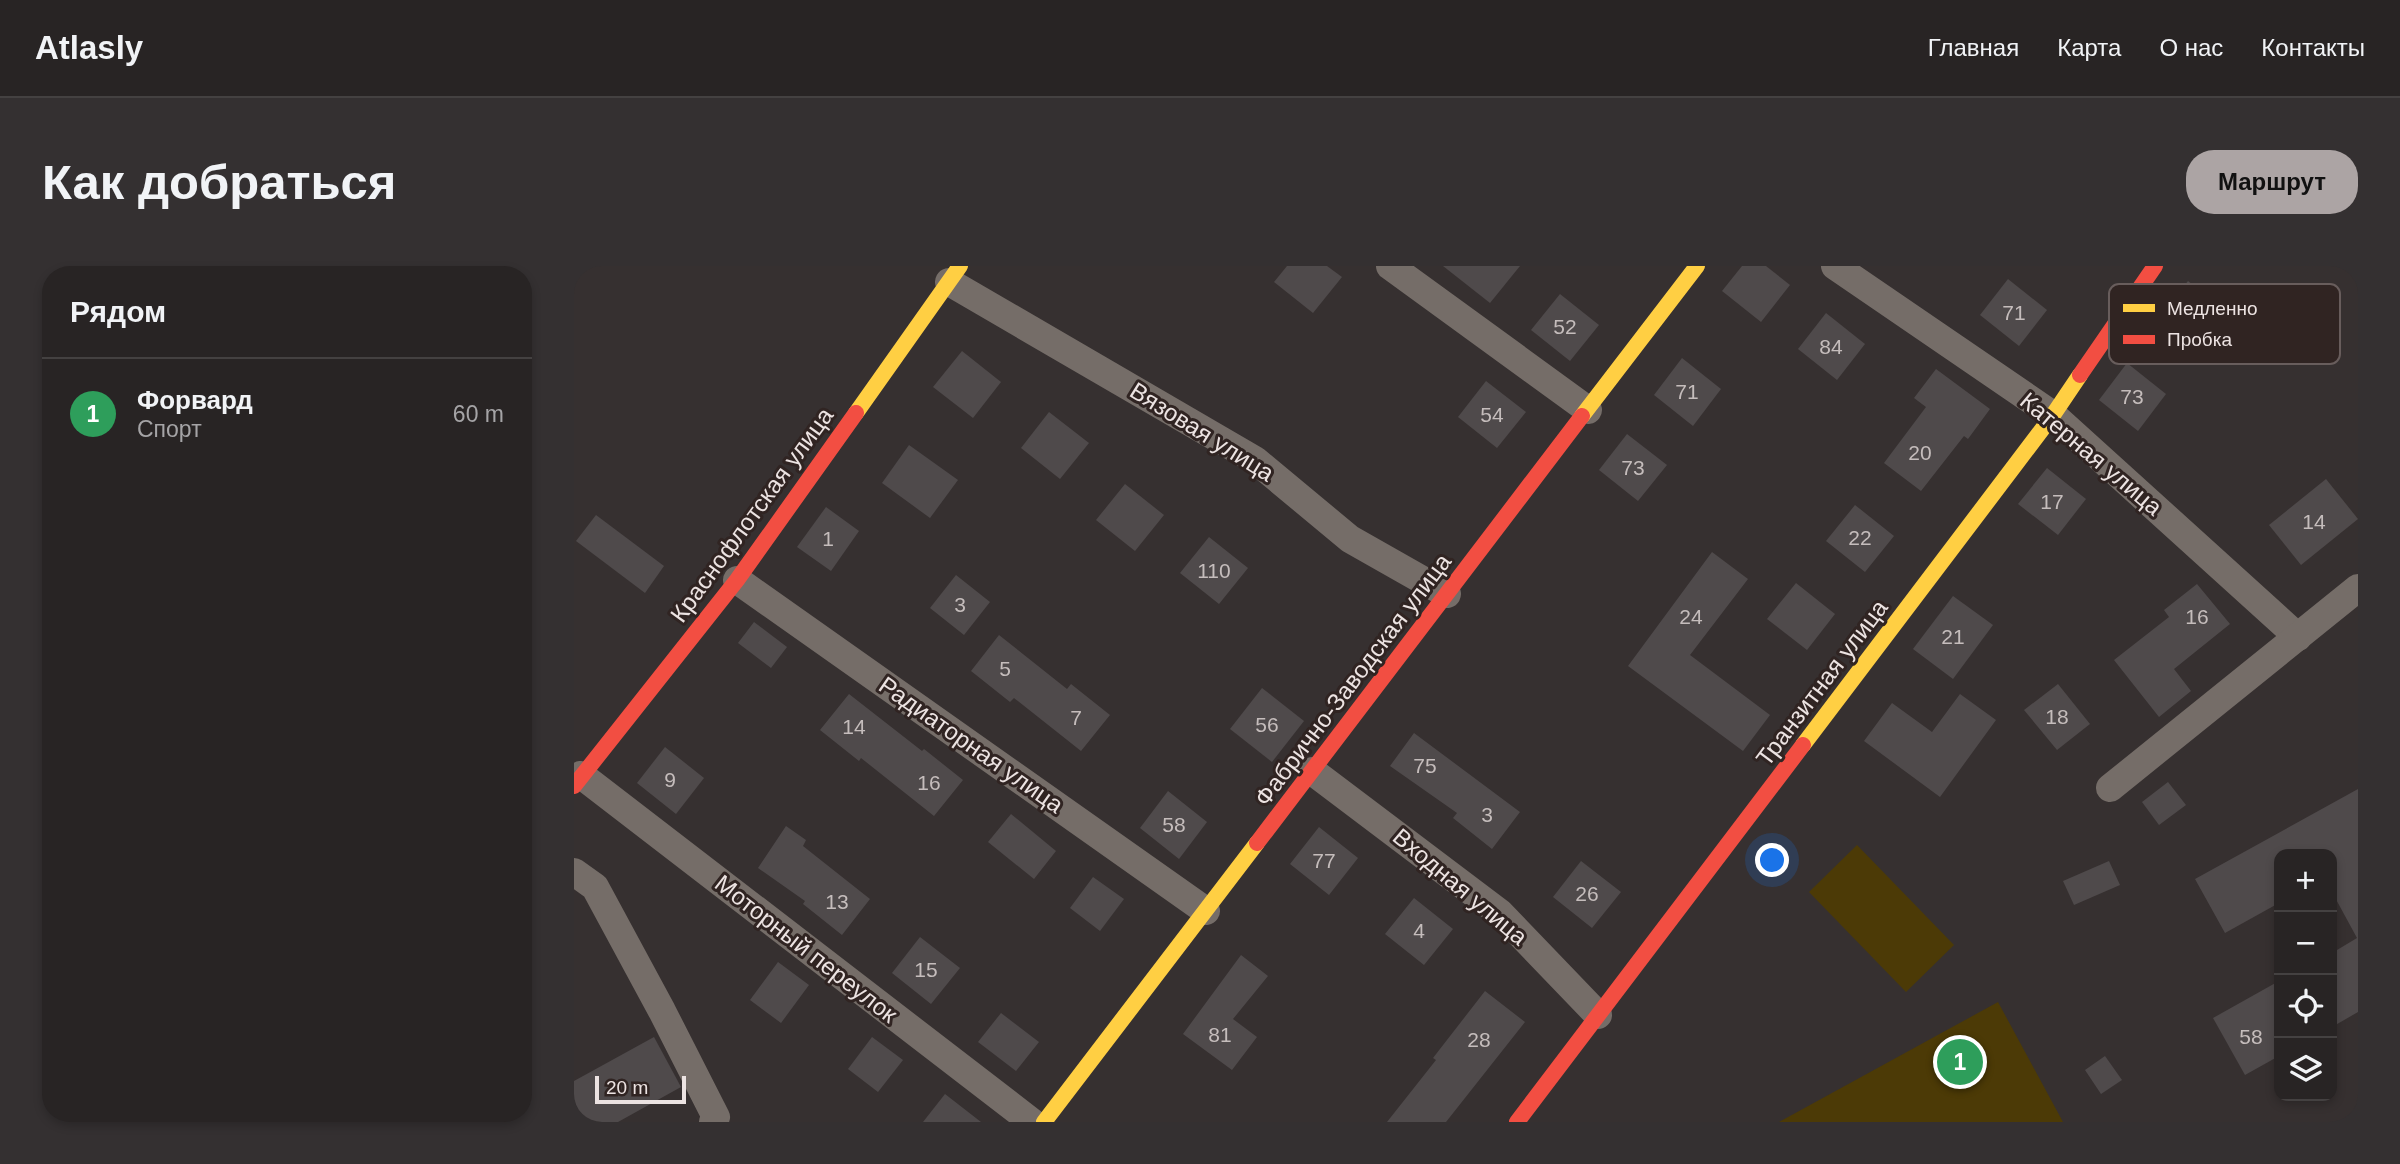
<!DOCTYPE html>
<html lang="ru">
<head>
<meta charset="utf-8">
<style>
	:root { --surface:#282424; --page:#343031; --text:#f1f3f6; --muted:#a5a4a6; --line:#444141; --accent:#aca4a4 }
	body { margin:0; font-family:Helvetica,sans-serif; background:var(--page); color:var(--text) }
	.controls { position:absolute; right:21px; bottom:21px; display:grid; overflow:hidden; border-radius:14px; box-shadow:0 4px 10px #0003 }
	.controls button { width:63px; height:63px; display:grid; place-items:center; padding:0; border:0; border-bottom:2px solid var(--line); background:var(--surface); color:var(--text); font:35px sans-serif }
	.scale { position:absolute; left:21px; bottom:18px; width:91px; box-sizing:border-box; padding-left:7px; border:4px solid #ece3e2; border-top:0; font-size:19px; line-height:24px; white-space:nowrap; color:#ece3e2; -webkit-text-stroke:5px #302422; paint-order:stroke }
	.you { position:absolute; left:1199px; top:595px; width:24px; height:24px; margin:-18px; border:5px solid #fff; border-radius:50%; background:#1a73e8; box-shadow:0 0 0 10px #1a73e833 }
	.badge { display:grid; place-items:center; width:46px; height:46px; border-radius:50%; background:var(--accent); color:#fff; font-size:23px; font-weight:700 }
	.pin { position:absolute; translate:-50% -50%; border:4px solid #fff; box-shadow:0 2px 7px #0006 }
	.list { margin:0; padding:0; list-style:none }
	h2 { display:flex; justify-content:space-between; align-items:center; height:91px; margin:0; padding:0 28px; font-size:30px }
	h2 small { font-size:23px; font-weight:400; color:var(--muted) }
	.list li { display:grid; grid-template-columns:46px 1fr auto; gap:21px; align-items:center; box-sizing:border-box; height:112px; padding:0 28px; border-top:2px solid var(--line) }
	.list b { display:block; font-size:26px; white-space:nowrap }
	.list p { margin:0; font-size:23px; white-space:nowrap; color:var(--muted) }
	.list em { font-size:23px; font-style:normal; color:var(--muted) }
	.icon { flex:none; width:38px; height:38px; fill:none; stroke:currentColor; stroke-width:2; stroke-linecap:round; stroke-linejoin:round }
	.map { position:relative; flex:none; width:1784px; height:856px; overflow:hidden; border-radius:28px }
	header { display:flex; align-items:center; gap:42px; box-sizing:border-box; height:98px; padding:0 35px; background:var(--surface); border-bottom:2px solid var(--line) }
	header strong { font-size:33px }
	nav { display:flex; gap:38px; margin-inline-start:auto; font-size:24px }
	.intro { display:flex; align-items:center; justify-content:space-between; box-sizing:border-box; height:168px; padding:0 42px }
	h1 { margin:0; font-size:49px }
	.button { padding:18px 32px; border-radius:28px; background:var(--accent); color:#111; font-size:24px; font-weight:700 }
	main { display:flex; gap:42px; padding:0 42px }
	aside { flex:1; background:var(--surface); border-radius:28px; box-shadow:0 4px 10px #0003 }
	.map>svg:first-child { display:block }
	.green { fill:#4c3a06 }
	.building { fill:#4f4a4b }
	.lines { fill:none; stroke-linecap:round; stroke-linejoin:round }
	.street { stroke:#756d68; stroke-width:28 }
	.slow { stroke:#ffcf43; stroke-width:16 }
	.jam { stroke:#f24e42; stroke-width:16 }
	.labels { text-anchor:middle; stroke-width:6; stroke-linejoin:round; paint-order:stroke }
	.number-label { font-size:21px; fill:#c5bdbc }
	.street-label { font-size:24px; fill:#ece3e2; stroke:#302422 }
	.key { fill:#302422; stroke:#685d5c; stroke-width:2 }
	.key-label { font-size:19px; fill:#ece3e2 }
</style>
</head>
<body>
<header>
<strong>Atlasly</strong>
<nav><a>Главная</a><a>Карта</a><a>О нас</a><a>Контакты</a></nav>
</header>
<div class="intro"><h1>Как добраться</h1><a class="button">Маршрут</a></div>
<main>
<aside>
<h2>Рядом<small></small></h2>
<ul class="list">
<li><span class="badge" style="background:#2e9e5b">1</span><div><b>Форвард</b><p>Спорт</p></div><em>60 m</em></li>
</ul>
</aside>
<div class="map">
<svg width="1784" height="856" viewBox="0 0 1784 856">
	<rect width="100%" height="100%" fill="#363030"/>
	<g class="green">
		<path d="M1283 579 1380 679 1332 726 1235 626Z"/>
		<path d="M1424 736 1489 856H1205Z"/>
	</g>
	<g class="building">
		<path d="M713 0H753L768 11 739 47 700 16Z"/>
		<path d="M869 0H946L916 37Z"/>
		<path d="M1168 0H1192L1216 19 1187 56 1148 25Z"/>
		<path d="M1434 13 1473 44 1445 80 1406 49Z"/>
		<path d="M1614 15 1653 46 1625 82 1586 51Z"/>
		<path d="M986 28 1025 59 996 95 957 64Z"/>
		<path d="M1252 47 1291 78 1263 114 1224 83Z"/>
		<path d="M388 85 427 116 399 152 359 121Z"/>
		<path d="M1108 92 1147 123 1119 160 1080 129Z"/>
		<path d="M1553 97 1592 128 1564 165 1525 134Z"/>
		<path d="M1362 103 1416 143 1394 173 1390 170 1347 225 1310 197 1352 141 1340 132Z"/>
		<path d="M912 115 952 146 923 182 884 151Z"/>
		<path d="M475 146 515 177 486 213 447 182Z"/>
		<path d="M1053 168 1093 199 1064 235 1025 204Z"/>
		<path d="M335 179 384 214 356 252 308 217Z"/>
		<path d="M1473 202 1512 233 1484 269 1444 238Z"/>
		<path d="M1752 213 1784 253 1727 299 1695 259Z"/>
		<path d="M551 218 590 249 561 285 522 254Z"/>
		<path d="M1281 239 1320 270 1291 306 1252 275Z"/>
		<path d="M252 241 285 265 257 305 223 281Z"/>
		<path d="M22 249 90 300 71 327 2 275Z"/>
		<path d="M635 271 674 302 645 338 606 307Z"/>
		<path d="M1138 286 1174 313 1116 389 1196 449 1169 485 1054 400Z"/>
		<path d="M382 309 416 336 390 369 356 342Z"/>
		<path d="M1222 317 1261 348 1233 384 1193 353Z"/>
		<path d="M1623 318 1656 358 1600 403 1617 425 1585 451 1540 394 1595 351 1590 344Z"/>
		<path d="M1379 330 1419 359 1379 413 1339 383Z"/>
		<path d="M180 356 213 381 197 402 164 377Z"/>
		<path d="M425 369 493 423 497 418 536 449 507 485 440 432 436 436 397 405Z"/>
		<path d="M1484 418 1516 458 1483 484 1450 444Z"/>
		<path d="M688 422 730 455 698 496 656 463Z"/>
		<path d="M275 428 348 485 350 483 389 514 360 550 287 492 285 495 246 464Z"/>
		<path d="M1386 428 1422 454 1366 531 1290 475 1318 437 1358 466Z"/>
		<path d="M840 467 946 546 918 583 879 552 883 547 816 500Z"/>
		<path d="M91 481 130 512 102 548 63 517Z"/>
		<path d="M1594 516 1612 539 1585 559 1568 536Z"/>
		<path d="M1784 523V746L1758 761V687L1783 672 1758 626V588H1705V637L1651 667 1621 613Z"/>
		<path d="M594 525 633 556 605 593 566 562Z"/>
		<path d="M437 548 482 585 460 613 414 576Z"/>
		<path d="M212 560 232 574 229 580 296 633 268 669 229 638 231 635 184 602Z"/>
		<path d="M745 561 784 592 755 629 716 598Z"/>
		<path d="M1007 595 1047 626 1018 662 979 631Z"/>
		<path d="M1535 595 1546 619 1500 639 1489 615Z"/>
		<path d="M519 611 550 633 526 665 496 642Z"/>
		<path d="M840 632 879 663 850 699 811 668Z"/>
		<path d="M346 671 386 702 357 738 318 707Z"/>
		<path d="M667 689 694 710 659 753 683 771 658 804 609 768Z"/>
		<path d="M204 696 235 719 207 757 176 734Z"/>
		<path d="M1705 715V790L1671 809 1639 752Z"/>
		<path d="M911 725 951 756 872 856H813L862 794 859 792Z"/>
		<path d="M427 747 465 776 442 805 404 776Z"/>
		<path d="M80 771 107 821 44 856H0V815Z"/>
		<path d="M298 771 329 794 304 826 274 803Z"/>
		<path d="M1531 790 1548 814 1527 828 1511 804Z"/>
		<path d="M371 828 407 856H349Z"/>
	</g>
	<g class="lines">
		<g class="street">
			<path d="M816 0 1014 144"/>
			<path d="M1261 0 1479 149 1724 371"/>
			<path d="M375 16 681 194 776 273 873 328"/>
			<path d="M163 314 632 645"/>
			<path d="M738 505 926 647 1024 749"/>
			<path d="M7 509 458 856"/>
			<path d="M1536 522 1784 322"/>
			<path d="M0 606 21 621 88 745 142 851 139 856"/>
		</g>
		<g class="slow">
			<path d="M282 147 386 0"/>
			<path d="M1008 150 1123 0"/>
			<path d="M1229 479 1479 149 1506 109"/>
			<path d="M470 856 683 577"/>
		</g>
		<g class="jam">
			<path d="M1506 109 1581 0"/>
			<path d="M0 520 163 314 282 147"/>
			<path d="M683 577 1008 150"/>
			<path d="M943 856 1229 479"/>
		</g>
	</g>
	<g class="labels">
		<g class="number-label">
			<text x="1440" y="54">71</text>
			<text x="991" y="68">52</text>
			<text x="1257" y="88">84</text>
			<text x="1113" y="133">71</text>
			<text x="1558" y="138">73</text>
			<text x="918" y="156">54</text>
			<text x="1346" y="194">20</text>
			<text x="1059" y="209">73</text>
			<text x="1478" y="243">17</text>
			<text x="1740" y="263">14</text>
			<text x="1286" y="279">22</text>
			<text x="254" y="280">1</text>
			<text x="640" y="312">110</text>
			<text x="386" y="346">3</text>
			<text x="1117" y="358">24</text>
			<text x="1623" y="358">16</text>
			<text x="1379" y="378">21</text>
			<text x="431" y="410">5</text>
			<text x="1483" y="458">18</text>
			<text x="502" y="459">7</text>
			<text x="693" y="466">56</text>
			<text x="280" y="468">14</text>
			<text x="851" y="507">75</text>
			<text x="96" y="521">9</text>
			<text x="355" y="524">16</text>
			<text x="913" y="556">3</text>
			<text x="600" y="566">58</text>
			<text x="750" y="602">77</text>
			<text x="1013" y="635">26</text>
			<text x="263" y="643">13</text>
			<text x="845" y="672">4</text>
			<text x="352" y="711">15</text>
			<text x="646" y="776">81</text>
			<text x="1677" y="778">58</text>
			<text x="905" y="781">28</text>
		</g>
		<g class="street-label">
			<text transform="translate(628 166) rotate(32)" y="8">Вязовая улица</text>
			<text transform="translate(1517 188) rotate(40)" y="8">Катерная улица</text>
			<text transform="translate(178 249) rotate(-54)" y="8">Краснофлотская улица</text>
			<text transform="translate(779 414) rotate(-53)" y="8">Фабрично-Заводская улица</text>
			<text transform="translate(1248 417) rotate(-53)" y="8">Транзитная улица</text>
			<text transform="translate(397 479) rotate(35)" y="8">Радиаторная улица</text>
			<text transform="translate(886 621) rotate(40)" y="8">Входная улица</text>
			<text transform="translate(232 683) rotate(38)" y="8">Моторный переулок</text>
		</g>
	</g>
	<rect x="1535" y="18" width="231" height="80" rx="10" class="key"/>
	<rect x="1549" y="38" width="32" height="8" fill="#ffcf43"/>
	<rect x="1549" y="69" width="32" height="9" fill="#f24e42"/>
	<g class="key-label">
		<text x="1593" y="49">Медленно</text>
		<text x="1593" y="80">Пробка</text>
	</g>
</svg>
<div class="controls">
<button>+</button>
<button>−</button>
<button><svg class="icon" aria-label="locate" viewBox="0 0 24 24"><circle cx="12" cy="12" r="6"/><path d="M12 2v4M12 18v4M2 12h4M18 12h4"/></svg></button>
<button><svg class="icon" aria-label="layers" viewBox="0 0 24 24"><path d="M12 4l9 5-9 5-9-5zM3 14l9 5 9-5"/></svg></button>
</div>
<div class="scale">20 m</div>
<div class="you"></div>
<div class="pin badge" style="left:1386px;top:796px;background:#2e9e5b">1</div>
</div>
</main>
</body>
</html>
